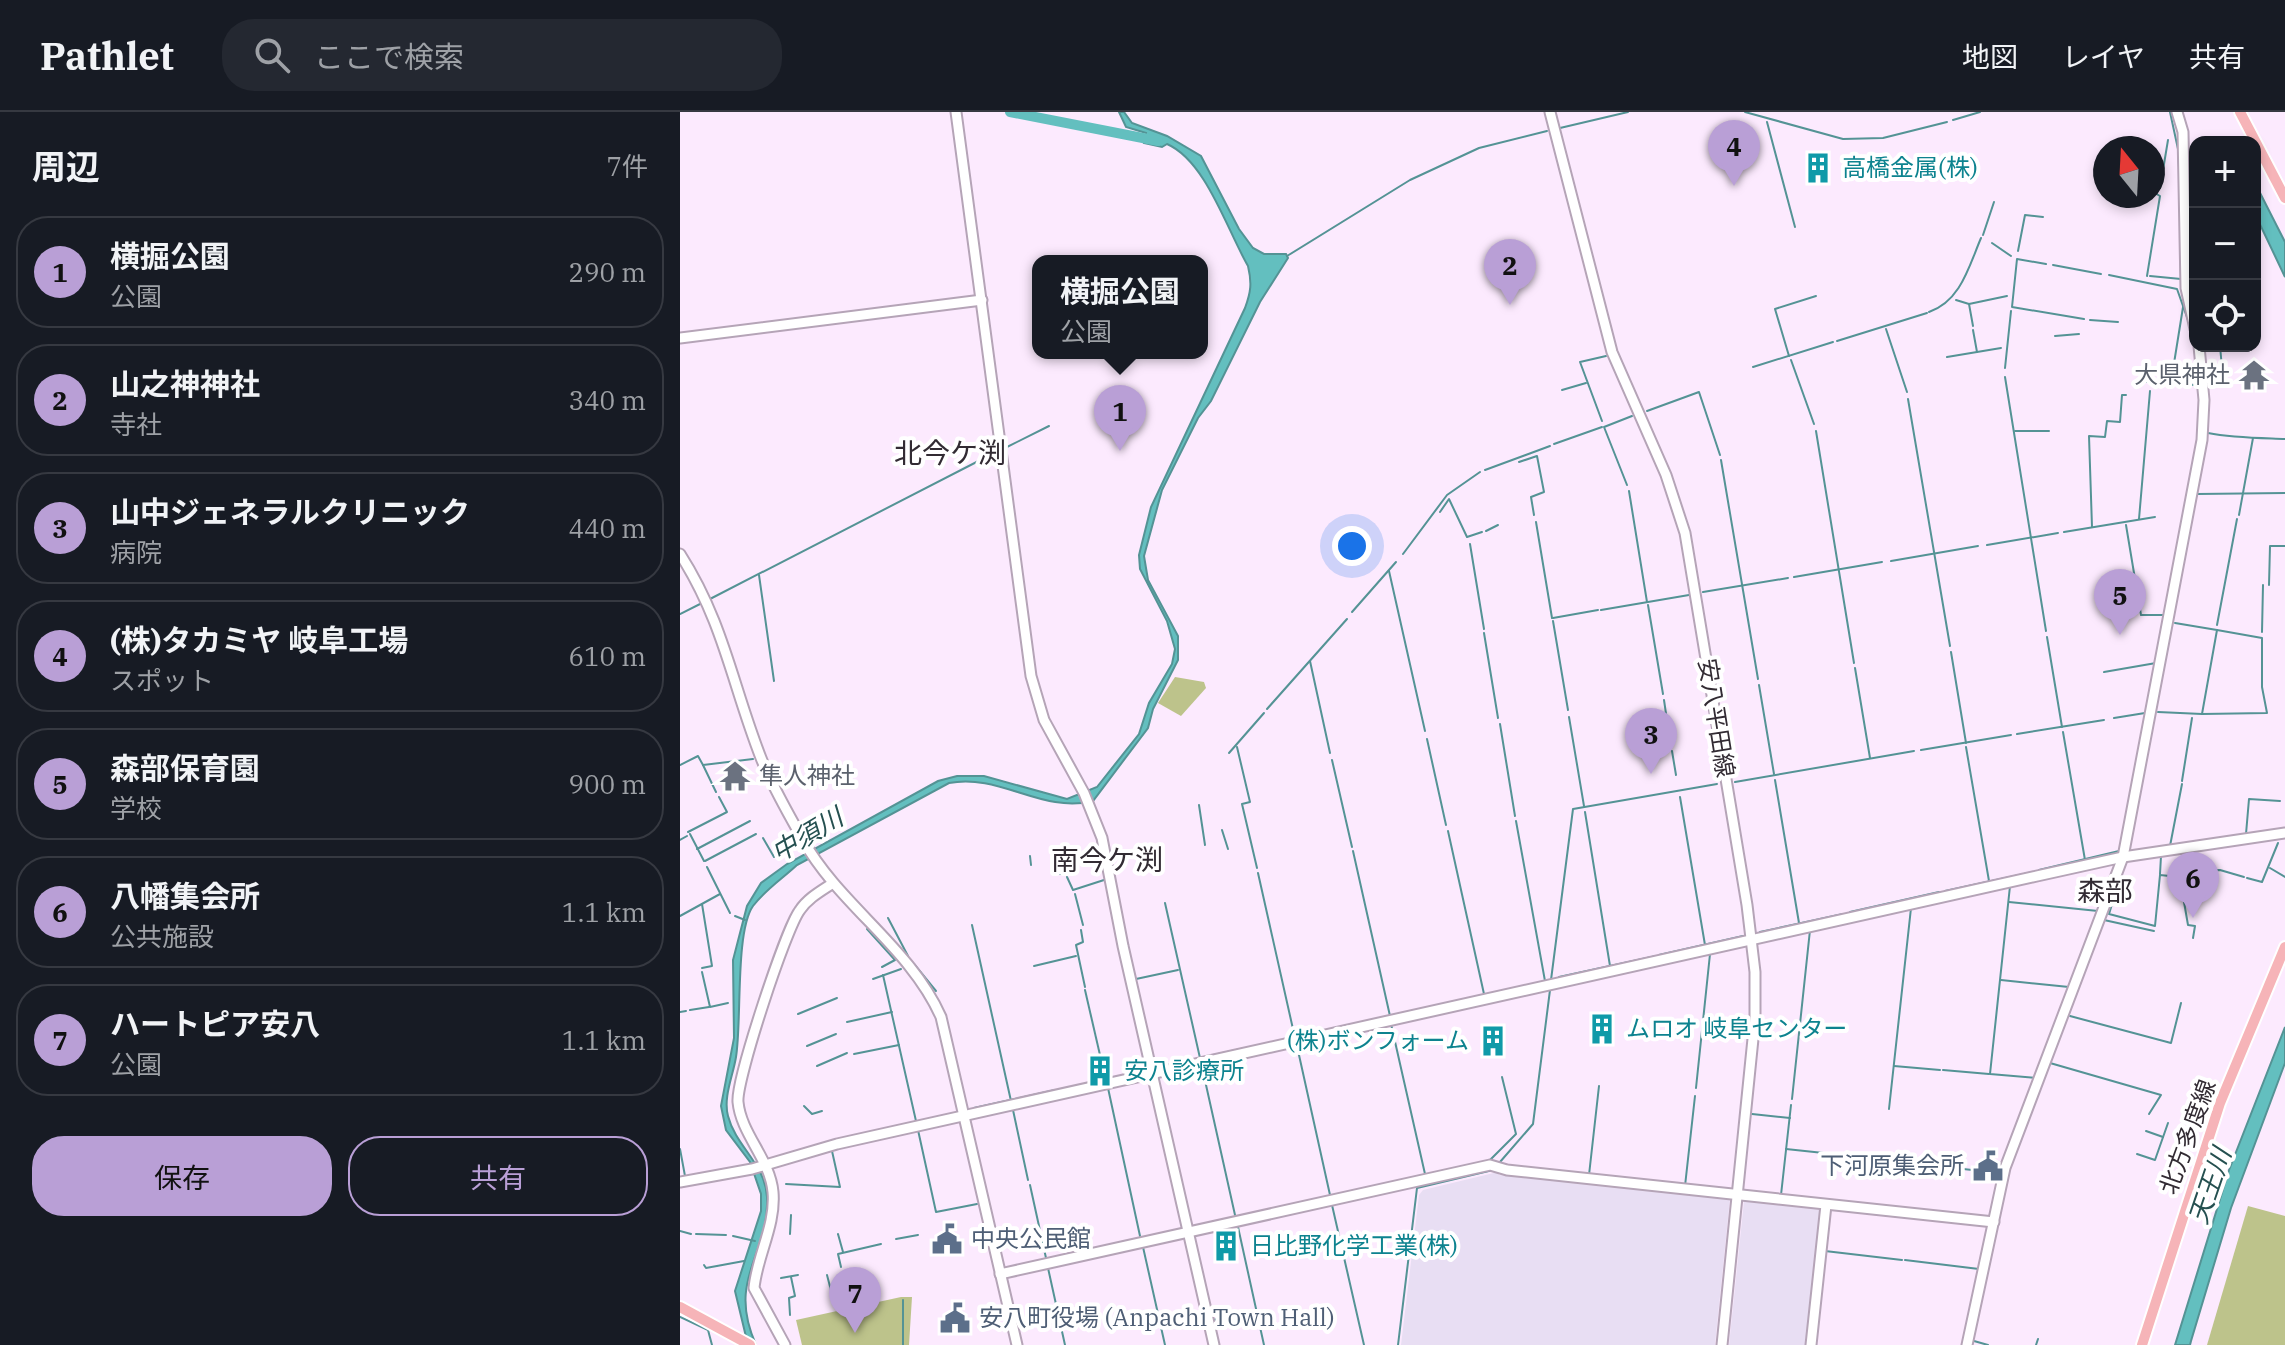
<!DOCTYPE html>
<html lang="ja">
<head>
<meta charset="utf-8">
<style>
	:root { --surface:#171b24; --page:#242831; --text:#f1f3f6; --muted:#9ea1a6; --line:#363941; --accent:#b99fd6 }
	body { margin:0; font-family:"IBM Plex Serif","Noto Sans JP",serif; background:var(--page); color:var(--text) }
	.controls { position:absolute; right:24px; top:24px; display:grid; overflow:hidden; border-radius:16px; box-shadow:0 4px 12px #0003 }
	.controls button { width:72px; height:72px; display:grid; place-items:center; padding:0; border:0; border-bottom:2px solid var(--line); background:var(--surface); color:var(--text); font:40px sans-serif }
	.compass { position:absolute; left:1413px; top:24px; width:72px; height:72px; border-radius:50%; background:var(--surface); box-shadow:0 4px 12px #0003; rotate:342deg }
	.you { position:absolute; left:672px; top:434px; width:28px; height:28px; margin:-20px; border:6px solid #fff; border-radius:50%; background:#1a73e8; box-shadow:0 0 0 12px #1a73e833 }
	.badge { display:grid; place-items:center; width:52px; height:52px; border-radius:50%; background:var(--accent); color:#111; font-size:26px; font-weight:700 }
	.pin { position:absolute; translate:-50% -66px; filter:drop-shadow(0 2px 4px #0008) }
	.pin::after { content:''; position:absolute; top:42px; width:28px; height:24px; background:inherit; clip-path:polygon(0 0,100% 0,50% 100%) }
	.popup { position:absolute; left:352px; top:143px; width:176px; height:104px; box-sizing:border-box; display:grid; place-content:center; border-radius:16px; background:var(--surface); filter:drop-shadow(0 2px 6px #0005); font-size:26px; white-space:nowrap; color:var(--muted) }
	.popup b { font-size:30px; color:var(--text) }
	.popup::after { content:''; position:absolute; left:50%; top:100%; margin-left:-16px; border:16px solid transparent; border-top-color:var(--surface) }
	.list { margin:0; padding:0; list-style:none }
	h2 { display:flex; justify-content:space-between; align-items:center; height:104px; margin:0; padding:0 32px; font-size:34px }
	h2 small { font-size:26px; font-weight:400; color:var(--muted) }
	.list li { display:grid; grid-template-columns:52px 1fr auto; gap:24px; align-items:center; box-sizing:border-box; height:112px; margin:0 16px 16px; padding:0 16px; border:2px solid var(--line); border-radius:32px }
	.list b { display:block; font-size:30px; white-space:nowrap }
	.list p { margin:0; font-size:26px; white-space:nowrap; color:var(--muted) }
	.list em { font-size:26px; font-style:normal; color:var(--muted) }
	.actions { display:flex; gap:16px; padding:24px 32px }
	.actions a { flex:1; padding:18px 0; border:2px solid var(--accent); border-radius:32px; text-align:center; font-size:28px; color:var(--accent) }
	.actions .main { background:var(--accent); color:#111 }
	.icon { flex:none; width:44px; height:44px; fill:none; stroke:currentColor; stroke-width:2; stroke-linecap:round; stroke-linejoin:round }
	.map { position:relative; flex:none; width:1605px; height:1233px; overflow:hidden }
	header { display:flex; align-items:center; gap:48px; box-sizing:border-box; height:112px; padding:0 40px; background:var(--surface); border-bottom:2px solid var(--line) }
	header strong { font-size:38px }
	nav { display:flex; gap:44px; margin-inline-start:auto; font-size:28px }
	.search { width:560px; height:72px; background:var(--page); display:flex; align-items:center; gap:20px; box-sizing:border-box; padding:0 28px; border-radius:32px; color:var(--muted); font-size:30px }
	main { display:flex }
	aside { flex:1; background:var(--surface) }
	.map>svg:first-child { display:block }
	.industrial { fill:#e8def3 }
	.green { fill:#bdc38b }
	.water { fill:#63bfbf; stroke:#549395; stroke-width:2 }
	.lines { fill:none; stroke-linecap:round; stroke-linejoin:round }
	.stream { stroke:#549395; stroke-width:2 }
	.river { stroke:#63bfbf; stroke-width:10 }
	.secondary-casing { stroke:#b5a4b7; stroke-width:13 }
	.primary-casing { stroke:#fff; stroke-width:14 }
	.secondary { stroke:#fff; stroke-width:9 }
	.primary { stroke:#f6b4b8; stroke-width:10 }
	.labels { text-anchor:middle; stroke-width:8; stroke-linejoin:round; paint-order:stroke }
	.culture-label { font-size:24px; fill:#0d838f; stroke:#fff; text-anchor:start }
	.worship-label { font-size:24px; fill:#5b616d; stroke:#fff; text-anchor:end }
	.street-label { font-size:24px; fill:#322b33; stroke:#fff }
	.service-label { font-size:24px; fill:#4e5e75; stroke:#fff; text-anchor:start }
	.water-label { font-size:26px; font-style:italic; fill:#255050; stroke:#fff }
	.quarter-label { font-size:28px; fill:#322b33; stroke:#fff }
</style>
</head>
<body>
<header>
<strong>Pathlet</strong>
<div class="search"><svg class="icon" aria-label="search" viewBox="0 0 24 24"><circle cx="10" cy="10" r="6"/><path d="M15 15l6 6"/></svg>ここで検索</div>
<nav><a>地図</a><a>レイヤ</a><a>共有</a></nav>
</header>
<main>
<aside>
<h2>周辺<small>7件</small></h2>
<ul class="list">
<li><span class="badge">1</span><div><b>横掘公園</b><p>公園</p></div><em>290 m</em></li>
<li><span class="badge">2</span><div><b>山之神神社</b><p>寺社</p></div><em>340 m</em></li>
<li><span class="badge">3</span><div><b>山中ジェネラルクリニック</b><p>病院</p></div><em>440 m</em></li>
<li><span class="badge">4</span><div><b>(株)タカミヤ 岐阜工場</b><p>スポット</p></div><em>610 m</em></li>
<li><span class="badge">5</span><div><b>森部保育園</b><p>学校</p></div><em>900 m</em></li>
<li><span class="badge">6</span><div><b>八幡集会所</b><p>公共施設</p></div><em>1.1 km</em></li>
<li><span class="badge">7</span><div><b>ハートピア安八</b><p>公園</p></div><em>1.1 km</em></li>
</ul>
<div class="actions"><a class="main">保存</a><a>共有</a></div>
</aside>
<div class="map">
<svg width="1605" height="1233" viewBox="0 0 1605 1233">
	<rect width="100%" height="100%" fill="#fceafe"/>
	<g class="industrial">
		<path d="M818 1060 819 1063 1050 1087 1035 1233H721L739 1083 743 1078Z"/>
		<path d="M1064 1089 1140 1097 1125 1233H1049Z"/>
	</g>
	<g class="green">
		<path d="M495 565 524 570 526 576 501 604 478 591Z"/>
		<path d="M1568 1094 1605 1104V1233H1527Z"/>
		<path d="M221 1185H232L229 1233H122L116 1208Z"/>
	</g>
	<g class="water">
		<path d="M439 0H444L452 11 487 24 521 44 559 117 573 136 584 142H606L608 146 580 190 531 289 518 306 482 378 464 444 468 468 498 524V548L473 597 468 616 413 689C362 702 320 661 269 671L117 753C102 767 86 777 73 794 55 820 62 909 56 945 53 964 43 985 48 1004 56 1035 85 1051 87 1085 90 1142 46 1166 76 1233H68L55 1179 81 1099V1082L70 1050 46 1018 41 994 54 926 53 848 67 794 81 771 107 752 258 669 277 664H304L387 687 417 675 459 622 469 591 492 552 495 537 487 509 460 457 459 443 471 395 565 196C571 180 572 171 568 154 547 118 526 49 487 32L482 35 464 31 466 21 446 15Z"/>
		<path d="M1575 71 1605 130V165L1575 102Z"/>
		<path d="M1605 915V951L1551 1096 1511 1229 1510 1233H1495L1549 1058Z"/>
	</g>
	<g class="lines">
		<g class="stream">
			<path d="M1065 0 1163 27 1203 26 1267 10"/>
			<path d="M1490 0 1498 37 1500 74"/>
			<path d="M1273 8 1300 0"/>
			<path d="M1087 10 1115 115"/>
			<path d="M880 16 948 0"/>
			<path d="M1480 76 1488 28"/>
			<path d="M1303 123 1314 90"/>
			<path d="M1312 131 1331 144"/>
			<path d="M1338 139 1345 103 1363 105"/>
			<path d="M607 144 730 68 799 36 867 19"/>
			<path d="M1366 152 1337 147 1332 195 1404 207"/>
			<path d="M1373 153 1421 162"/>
			<path d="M1429 163 1497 177 1508 208"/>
			<path d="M1467 164 1480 84 1473 80"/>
			<path d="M1470 164 1501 167 1500 113"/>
			<path d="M1276 188 1289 192 1327 184"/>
			<path d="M1289 192 1293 214"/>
			<path d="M1249 200C1281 189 1289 154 1301 126"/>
			<path d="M1410 208 1438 210"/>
			<path d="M1206 217 1227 280"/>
			<path d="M1293 218 1297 240"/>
			<path d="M1511 218 1515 235"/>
			<path d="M1375 224 1399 222"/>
			<path d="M1157 229 1247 201"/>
			<path d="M1109 244 1095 197 1136 184"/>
			<path d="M1267 245 1321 236"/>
			<path d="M1111 248 1134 312"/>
			<path d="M1073 255 1153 230"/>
			<path d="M1325 256 1331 199"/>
			<path d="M1325 265 1366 519"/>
			<path d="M1456 269 1515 273 1518 269"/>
			<path d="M1528 269 1543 267 1540 234"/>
			<path d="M1491 270 1504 189"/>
			<path d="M882 278 906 271"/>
			<path d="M1228 287 1270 534"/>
			<path d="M967 299 1019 280 1040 343"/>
			<path d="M922 309 900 250 926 244"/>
			<path d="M1136 319 1174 551"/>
			<path d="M1335 319H1369"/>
			<path d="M1528 321C1554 326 1581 326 1605 327"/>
			<path d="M874 332 922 315"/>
			<path d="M325 336 369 314"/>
			<path d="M1041 348 1078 567"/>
			<path d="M839 350 857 344 864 380 851 385 854 403"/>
			<path d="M805 358 870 334"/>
			<path d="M947 373 924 315 952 304"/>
			<path d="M949 379 967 490"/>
			<path d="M1517 382 1605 381"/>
			<path d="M760 400 769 387 787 425 802 420"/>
			<path d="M1559 403 1573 326"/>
			<path d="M1459 407 1470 279"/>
			<path d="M856 410 872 506"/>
			<path d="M1446 413 1461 503H1485"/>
			<path d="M1412 415 1409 324 1425 325 1427 309 1440 310 1442 283H1446"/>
			<path d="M806 419 818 413"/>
			<path d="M1384 420 1475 405"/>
			<path d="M790 432 804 517"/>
			<path d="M1307 433 1378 421"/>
			<path d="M723 442 767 383 800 360"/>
			<path d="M1211 449 1298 434"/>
			<path d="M709 459 745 619"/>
			<path d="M79 463 94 569"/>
			<path d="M1114 465 1202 450"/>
			<path d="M1589 473 1590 434H1605"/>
			<path d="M1023 480 1108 466"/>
			<path d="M30 487 316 340"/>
			<path d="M968 493 983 582"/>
			<path d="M921 498 1009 483"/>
			<path d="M672 500 716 450"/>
			<path d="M0 502 24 490"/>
			<path d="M873 506 918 498"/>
			<path d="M873 509 888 598"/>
			<path d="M1537 513 1557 407"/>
			<path d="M1582 520 1583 473"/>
			<path d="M804 521 818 606"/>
			<path d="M1367 525 1382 615"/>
			<path d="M1271 540 1286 631"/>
			<path d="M630 549 650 641"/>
			<path d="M1175 556 1190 646"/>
			<path d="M1424 560 1476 551"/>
			<path d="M1079 573 1094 662"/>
			<path d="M984 588 989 622"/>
			<path d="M587 597 667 507"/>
			<path d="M1478 600 1522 602 1537 518 1495 511"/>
			<path d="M1522 602 1587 601 1582 575V526L1537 518"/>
			<path d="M889 605 904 694"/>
			<path d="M1434 606 1465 601"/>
			<path d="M820 612 835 704"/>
			<path d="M1383 620 1405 748"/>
			<path d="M1337 622 1424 608"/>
			<path d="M747 627 766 713"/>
			<path d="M557 635 570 690 562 692 577 756"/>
			<path d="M1286 635 1309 769"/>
			<path d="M1241 638 1331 623"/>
			<path d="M992 639 996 663"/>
			<path d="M549 641 584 601"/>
			<path d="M652 648 672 735"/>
			<path d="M0 653 18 644 23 653"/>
			<path d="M1095 668 1119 811"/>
			<path d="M1502 669 1512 606"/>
			<path d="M1055 670 1234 639"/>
			<path d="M36 680 23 653 73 647"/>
			<path d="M1000 685 1025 833"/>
			<path d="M519 693 525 733"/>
			<path d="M905 700 930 854"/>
			<path d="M836 709 865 869"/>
			<path d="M542 718 548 737"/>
			<path d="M768 719 804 882"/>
			<path d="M8 720 47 700 39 685"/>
			<path d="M10 722 24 749"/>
			<path d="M1566 722 1569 687 1600 689"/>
			<path d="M83 726 94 745"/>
			<path d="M0 728 7 724"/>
			<path d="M1490 734 1502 672"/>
			<path d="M17 737 70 709"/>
			<path d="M673 739 710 904"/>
			<path d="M350 744 351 753"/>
			<path d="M25 749 76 722"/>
			<path d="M374 751 380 762"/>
			<path d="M27 755 50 801"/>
			<path d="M1590 756 1605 765"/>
			<path d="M1443 757 1429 802 1475 814 1480 763 1499 765 1502 759 1540 758 1564 765"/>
			<path d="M1359 758 1439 739"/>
			<path d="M578 761 615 926"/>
			<path d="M1480 762 1481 744"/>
			<path d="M387 765 393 778 424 768"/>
			<path d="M1567 766 1582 770 1598 731"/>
			<path d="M1500 767 1508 813 1515 814 1513 826"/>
			<path d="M1330 774 1310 962 1356 966"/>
			<path d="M1265 779 1353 760"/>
			<path d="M395 782 403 813"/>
			<path d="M1329 790 1418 799"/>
			<path d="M485 791 520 946"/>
			<path d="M1170 800 1259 780"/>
			<path d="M0 804 40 782"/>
			<path d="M55 804 65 808"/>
			<path d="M208 806 228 844"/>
			<path d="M1424 808 1474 819"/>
			<path d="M292 813 331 989"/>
			<path d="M187 817 215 848 202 855"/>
			<path d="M401 818 403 830 396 833 405 875"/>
			<path d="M1080 820 1163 802"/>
			<path d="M979 843 1063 824"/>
			<path d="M234 852 256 879"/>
			<path d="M354 854 396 844"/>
			<path d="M22 856 32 854 22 792"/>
			<path d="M22 860 30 895 48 891"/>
			<path d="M203 863 236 1009"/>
			<path d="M879 865 976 844"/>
			<path d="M193 867 221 857"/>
			<path d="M456 867 498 858"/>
			<path d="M871 868 893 697 1037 672"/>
			<path d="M1321 868 1389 875"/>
			<path d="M405 878 423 956"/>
			<path d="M10 898 29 895"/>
			<path d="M0 900 6 899"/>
			<path d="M118 902 157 886"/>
			<path d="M1390 904 1491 931 1501 891"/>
			<path d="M167 910 212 900"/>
			<path d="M711 912 745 1062"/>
			<path d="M127 934 156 922"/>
			<path d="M617 934 650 1083"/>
			<path d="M174 942 219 933"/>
			<path d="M1370 951 1481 983 1469 1002"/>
			<path d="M137 954 167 941"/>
			<path d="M484 954 565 936"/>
			<path d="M1214 954 1260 958"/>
			<path d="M522 955 555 1103"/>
			<path d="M1263 958 1309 962"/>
			<path d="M428 976 460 1124"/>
			<path d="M1016 976 1030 842"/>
			<path d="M1112 987 1130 818"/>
			<path d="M124 994 132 1002 142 999"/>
			<path d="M294 996 375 978"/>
			<path d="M1209 997 1231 796"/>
			<path d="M333 998 348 1068"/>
			<path d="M1072 1002 1110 1006"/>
			<path d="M238 1018 256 1100 297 1092"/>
			<path d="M1466 1019 1483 1025"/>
			<path d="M0 1037 5 1064"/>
			<path d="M1106 1037 1153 1042"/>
			<path d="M1457 1042 1475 1048 1488 1011"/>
			<path d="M1158 1043 1319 1061"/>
			<path d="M809 1049 836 1022 822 965"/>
			<path d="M820 1050 853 1012 870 878"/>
			<path d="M909 1063 919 974"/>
			<path d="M106 1072 160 1075 152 1039"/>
			<path d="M350 1073 366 1146"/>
			<path d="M1005 1074 1015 984"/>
			<path d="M1101 1083 1111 993"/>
			<path d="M652 1093 684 1233"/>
			<path d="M558 1115 584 1233"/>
			<path d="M0 1119 11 1122"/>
			<path d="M16 1122 46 1123"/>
			<path d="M110 1122 111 1103"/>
			<path d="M158 1122 163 1140"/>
			<path d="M53 1124 75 1129"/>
			<path d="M216 1127 238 1123"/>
			<path d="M463 1135 485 1233"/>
			<path d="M1145 1139 1222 1148"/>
			<path d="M1225 1148 1299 1157"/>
			<path d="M24 1153 26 1156 64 1149"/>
			<path d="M161 1155 158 1142 201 1132"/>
			<path d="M368 1156 385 1233"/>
			<path d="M147 1163 155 1194"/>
			<path d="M101 1166 118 1163"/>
			<path d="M110 1203 109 1186 115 1184 111 1165"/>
			<path d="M0 1205 28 1218 32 1233"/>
			<path d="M533 1208 557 1203"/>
			<path d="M1294 1229 1308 1233"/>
			<path d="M223 1233V1188"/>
			<path d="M718 1233 737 1076 813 1058"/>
			<path d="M1356 1233 1358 1227"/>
		</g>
		<path class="river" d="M330 0 478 29"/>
		<g class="secondary-casing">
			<g id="secondary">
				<path d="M276 0 351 564 364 608 404 681 422 726 443 834 534 1233"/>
				<path d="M870 0 932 240 986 363 1005 421 1067 793 1075 860V907L1042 1233"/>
				<path d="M1497 0 1503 20 1506 176 1515 217"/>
				<path d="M0 226 302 188"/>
				<path d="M0 442C44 511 52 572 81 646 92 674 108 701 123 728 160 794 230 835 261 905L337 1233"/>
				<path d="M0 1070 72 1057 157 1032 1357 764 1443 745 1605 721"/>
				<path d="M320 1162 810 1053 827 1058 1314 1110"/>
				<path d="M105 1233 74 1176C77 1144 96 1113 93 1080 90 1047 61 1022 58 990 56 968 106 816 120 798 128 786 141 779 153 771"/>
				<path d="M1131 1233 1146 1093"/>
				<path d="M1287 1233 1325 1056 1443 745 1522 328 1524 288 1519 234"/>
			</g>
		</g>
		<g class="primary-casing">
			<g id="primary">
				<path d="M1560 0 1605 86"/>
				<path d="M0 1195 70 1233"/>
				<path d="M1462 1233 1540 991 1605 835"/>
			</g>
		</g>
		<use href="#secondary" class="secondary"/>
		<use href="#primary" class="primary"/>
	</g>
	<defs>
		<g id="building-bare" transform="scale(2.4)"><path d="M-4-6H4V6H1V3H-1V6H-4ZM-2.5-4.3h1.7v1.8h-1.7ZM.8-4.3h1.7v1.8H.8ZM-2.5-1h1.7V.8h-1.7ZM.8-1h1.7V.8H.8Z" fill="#0f9aa8" stroke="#fff" stroke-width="2.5" paint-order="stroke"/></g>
		<g id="temple-bare" transform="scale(2.4)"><path d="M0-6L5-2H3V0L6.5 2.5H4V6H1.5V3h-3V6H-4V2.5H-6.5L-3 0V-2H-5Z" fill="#6b7280" stroke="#fff" stroke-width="2.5" paint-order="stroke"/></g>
		<g id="civic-bare" transform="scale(2.4)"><path d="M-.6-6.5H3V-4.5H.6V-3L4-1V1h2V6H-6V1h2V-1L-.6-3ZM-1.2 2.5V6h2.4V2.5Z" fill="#5c6f8a" stroke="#fff" stroke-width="2.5" paint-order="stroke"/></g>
	</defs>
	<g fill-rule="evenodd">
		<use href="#building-bare" x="1138" y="56"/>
		<use href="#temple-bare" x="1574" y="263"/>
		<use href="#temple-bare" x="55" y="664"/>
		<use href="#building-bare" x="922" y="917"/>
		<use href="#building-bare" x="813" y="929"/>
		<use href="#building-bare" x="420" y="959"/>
		<use href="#civic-bare" x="1308" y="1054"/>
		<use href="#civic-bare" x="267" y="1127"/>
		<use href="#building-bare" x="546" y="1134"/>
		<use href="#civic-bare" x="275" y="1206"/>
	</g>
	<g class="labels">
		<g class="culture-label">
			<text x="1162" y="64">高橋金属(株)</text>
			<text x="946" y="925">ムロオ 岐阜センター</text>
			<text x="789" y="937" text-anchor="end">(株)ボンフォーム</text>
			<text x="444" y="967">安八診療所</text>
			<text x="570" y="1142">日比野化学工業(株)</text>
		</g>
		<g class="worship-label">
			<text x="1550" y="271">大県神社</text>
			<text x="79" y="672" text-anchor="start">隼人神社</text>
		</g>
		<g class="street-label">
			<text transform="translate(1036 606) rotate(81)" y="8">安八平田線</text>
			<text transform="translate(1508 1025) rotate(-70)" y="8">北方多度線</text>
		</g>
		<g class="service-label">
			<text x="1284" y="1062" text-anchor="end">下河原集会所</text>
			<text x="291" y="1135">中央公民館</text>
			<text x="299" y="1214">安八町役場 (Anpachi Town Hall)</text>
		</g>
		<g class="water-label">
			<text transform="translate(127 723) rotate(-31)" y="9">中須川</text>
			<text transform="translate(1530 1074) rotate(-71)" y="9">天王川</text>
		</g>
		<g class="quarter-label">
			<text x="270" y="351">北今ケ渕</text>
			<text x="427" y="758">南今ケ渕</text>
			<text x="1425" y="789">森部</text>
		</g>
	</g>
</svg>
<div class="controls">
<button>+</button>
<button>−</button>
<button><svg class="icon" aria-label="locate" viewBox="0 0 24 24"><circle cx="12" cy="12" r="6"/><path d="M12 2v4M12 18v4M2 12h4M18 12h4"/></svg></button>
</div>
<svg class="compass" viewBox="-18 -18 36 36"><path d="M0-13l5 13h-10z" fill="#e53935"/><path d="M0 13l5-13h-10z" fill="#9ea1a6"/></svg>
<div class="you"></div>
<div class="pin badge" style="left:440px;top:339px">1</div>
<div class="popup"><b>横掘公園</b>公園</div>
<div class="pin badge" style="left:830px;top:193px">2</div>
<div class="pin badge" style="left:971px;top:662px">3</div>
<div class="pin badge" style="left:1054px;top:74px">4</div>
<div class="pin badge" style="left:1440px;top:523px">5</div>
<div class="pin badge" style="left:1513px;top:806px">6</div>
<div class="pin badge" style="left:175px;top:1221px">7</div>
</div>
</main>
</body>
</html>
